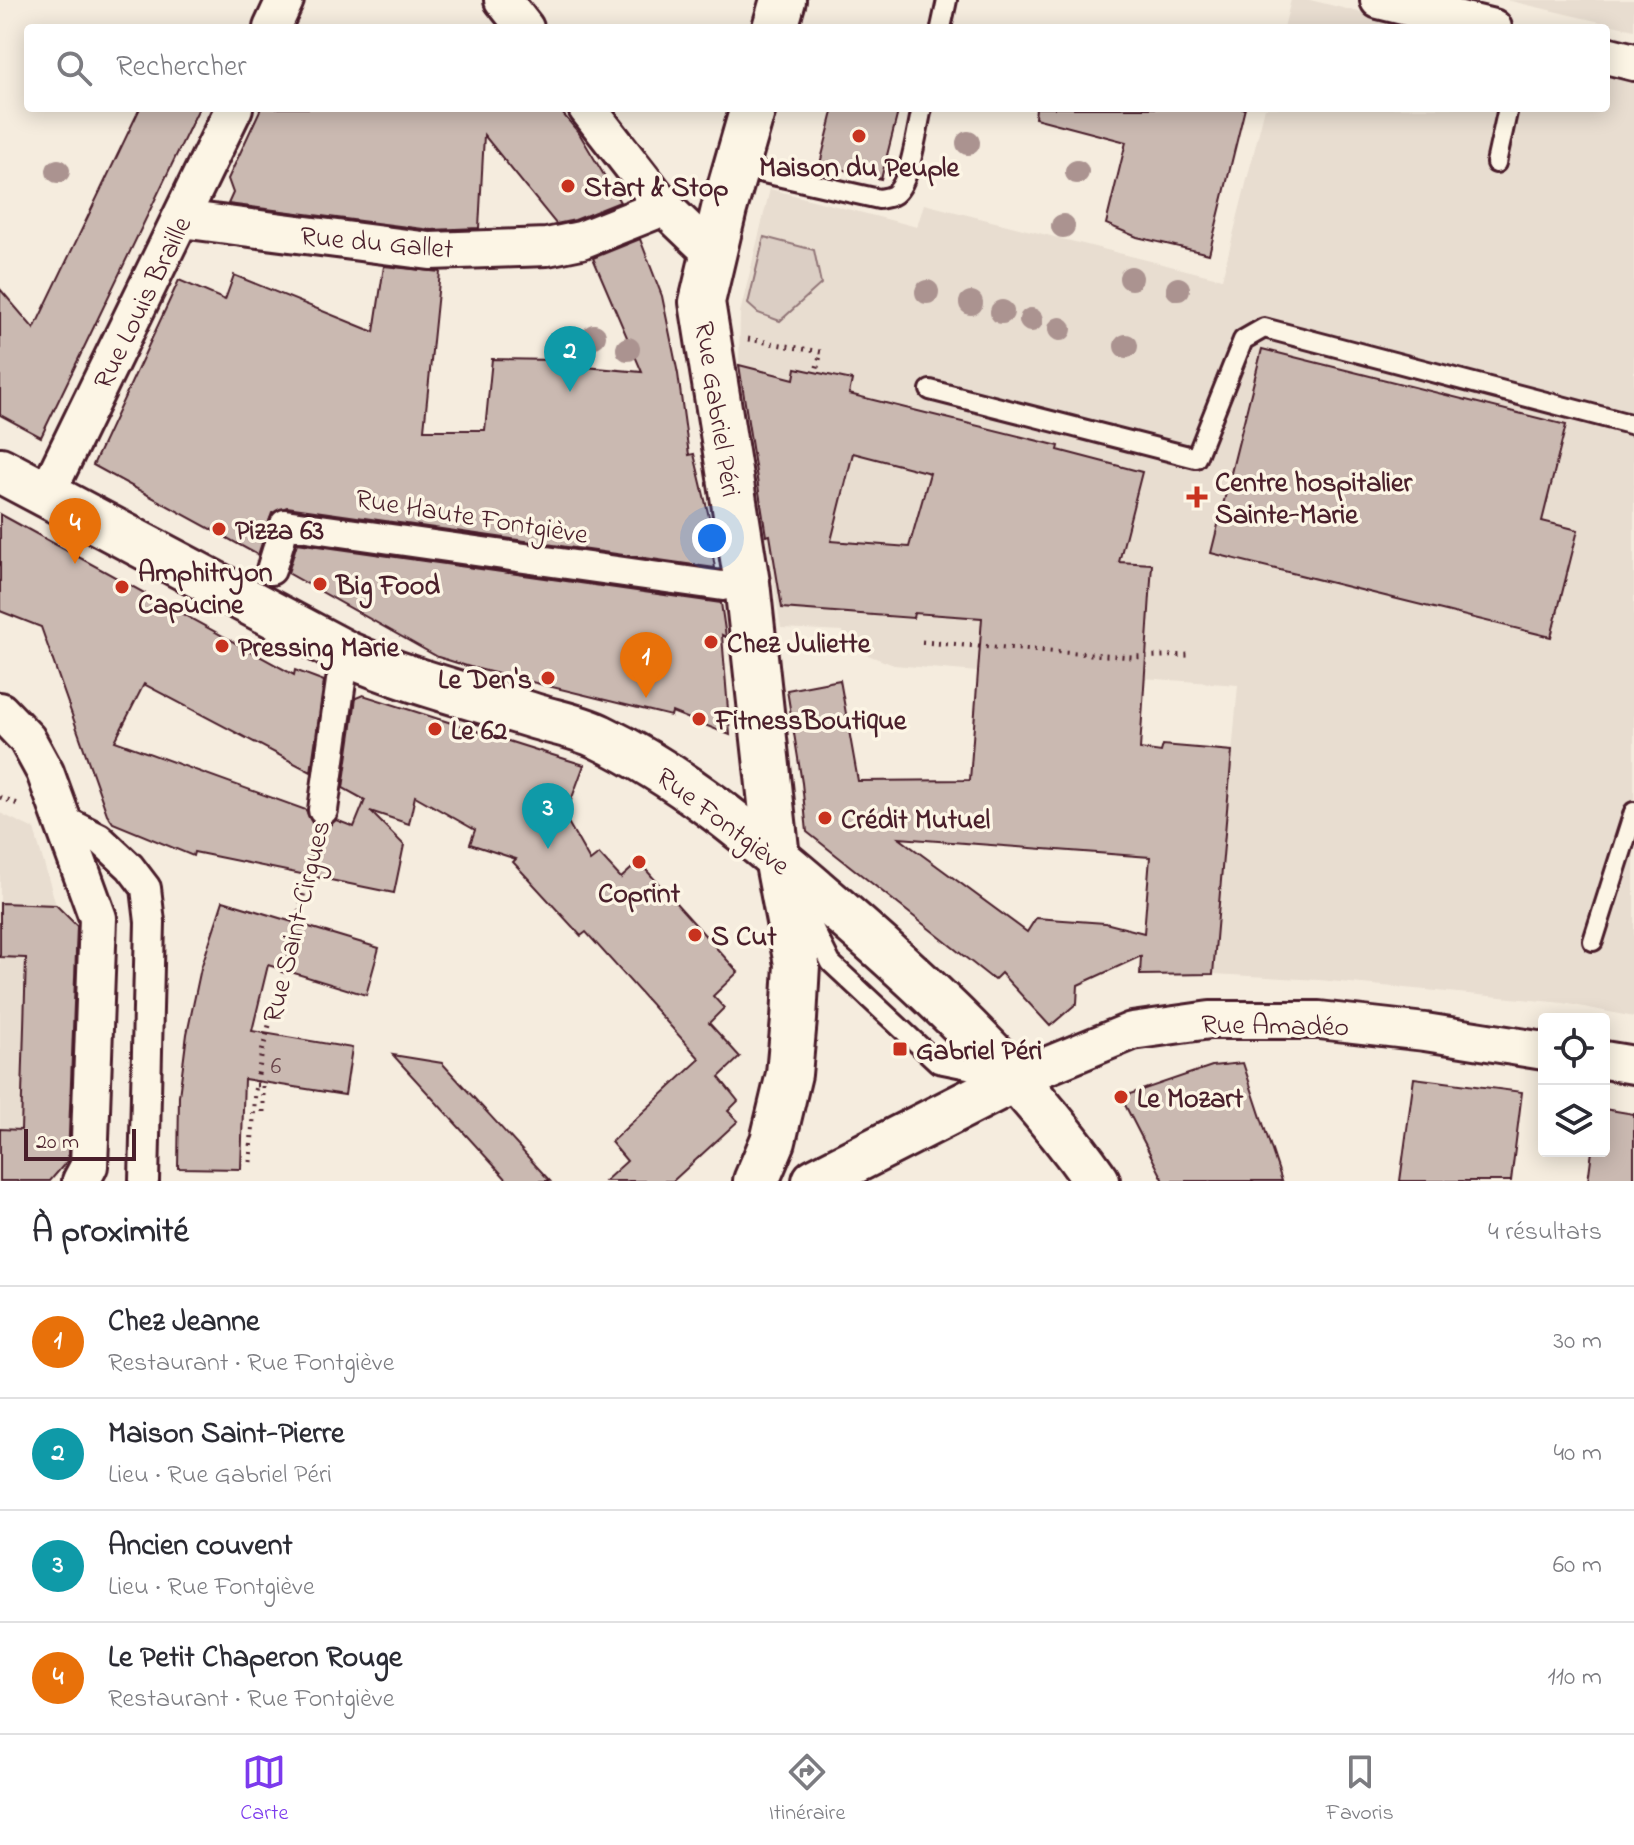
<!DOCTYPE html>
<html lang="fr">
<head>
<meta charset="utf-8">
<style>
	:root { --surface:#fff; --page:#f7f7f7; --text:#2b2b33; --muted:#7c7c81; --line:#e1e1e2; --accent:#7c3aed }
	body { margin:0; font-family:"Indie Flower",sans-serif; background:var(--page); color:var(--text) }
	.controls { position:absolute; right:24px; bottom:24px; display:grid; overflow:hidden; border-radius:8px; box-shadow:0 4px 20px #0003 }
	.controls button { width:72px; height:72px; display:grid; place-items:center; padding:0; border:0; border-bottom:2px solid var(--line); background:var(--surface); color:var(--text); font:40px sans-serif }
	.scale { position:absolute; left:24px; bottom:20px; width:112px; box-sizing:border-box; padding-left:8px; border:4px solid #4a1f2b; border-top:0; font-size:22px; line-height:28px; white-space:nowrap; color:#4a1f2b; -webkit-text-stroke:6px #fcf5e5; paint-order:stroke }
	.you { position:absolute; left:712px; top:538px; width:28px; height:28px; margin:-20px; border:6px solid #fff; border-radius:50%; background:#1a73e8; box-shadow:0 0 0 12px #1a73e833 }
	.badge { display:grid; place-items:center; width:52px; height:52px; border-radius:50%; background:var(--accent); color:#fff; font-size:26px; font-weight:700 }
	.pin { position:absolute; translate:-50% -66px; filter:drop-shadow(0 2px 4px #0008) }
	.pin::after { content:''; position:absolute; top:42px; width:28px; height:24px; background:inherit; clip-path:polygon(0 0,100% 0,50% 100%) }
	.list { margin:0; padding:0; list-style:none }
	h2 { display:flex; justify-content:space-between; align-items:center; height:104px; margin:0; padding:0 32px; font-size:34px }
	h2 small { font-size:26px; font-weight:400; color:var(--muted) }
	.list li { display:grid; grid-template-columns:52px 1fr auto; gap:24px; align-items:center; box-sizing:border-box; height:112px; padding:0 32px; border-top:2px solid var(--line) }
	.list b { display:block; font-size:30px; white-space:nowrap }
	.list p { margin:0; font-size:26px; white-space:nowrap; color:var(--muted) }
	.list em { font-size:26px; font-style:normal; color:var(--muted) }
	.icon { flex:none; width:44px; height:44px; fill:none; stroke:currentColor; stroke-width:2; stroke-linecap:round; stroke-linejoin:round }
	.map { position:relative; flex:none; width:1634px; height:1181px; overflow:hidden }
	.search { position:absolute; background:var(--surface); box-shadow:0 4px 20px #0003; left:24px; right:24px; top:24px; height:88px; display:flex; align-items:center; gap:20px; box-sizing:border-box; padding:0 28px; border-radius:8px; color:var(--muted); font-size:30px }
	.sheet { height:552px; background:var(--surface) }
	nav { display:flex; justify-content:space-around; align-items:center; box-sizing:border-box; height:112px; border-top:2px solid var(--line); background:var(--surface); font-size:22px; color:var(--muted) }
	nav a { display:grid; justify-items:center; gap:4px }
	nav .on { color:var(--accent) }
	.map>svg:first-child { display:block }
	.built { fill:#e8ddd0 }
	.green { fill:#dbcec4; stroke:#927678; stroke-width:2 }
	.building { fill:#cab9b1; stroke:#4a1f2b; stroke-width:2; fill-rule:evenodd }
	.lines { fill:none; stroke-linecap:round; stroke-linejoin:round }
	.service-casing { stroke:#4a1f2b; stroke-width:24 }
	.pedestrian-casing { stroke:#4a1f2b; stroke-width:34 }
	.minor-casing { stroke:#4a1f2b; stroke-width:42 }
	.tertiary-casing { stroke:#4a1f2b; stroke-width:50 }
	.secondary-casing { stroke:#4a1f2b; stroke-width:50 }
	.path { stroke:#4a1f2b; stroke-width:5; stroke-dasharray:2 6; stroke-linecap:butt }
	.service { stroke:#fcf5e5; stroke-width:18 }
	.pedestrian { stroke:#fcf5e5; stroke-width:28 }
	.minor { stroke:#fcf5e5; stroke-width:36 }
	.tertiary { stroke:#fcf5e5; stroke-width:44 }
	.secondary { stroke:#fcf5e5; stroke-width:44 }
	.tree { fill:#ab9390 }
	.poi-dot { fill:#c8321e; stroke:#fcf5e5; stroke-width:3 }
	.labels { text-anchor:middle; stroke-width:7; stroke-linejoin:round; paint-order:stroke }
	.number-label { font-size:24px; fill:#6a464c }
	.poi-label { font-size:28px; font-weight:bold; fill:#4a1f2b; stroke:#fcf5e5; text-anchor:start }
	.street-label { font-size:28px; fill:#4a1f2b; stroke:#fcf5e5 }
</style>
</head>
<body>
<div class="map">
<svg width="1634" height="1181" viewBox="0 0 1634 1181">
	<rect width="100%" height="100%" fill="#f5ecde"/>
	<filter id="ink" filterUnits="userSpaceOnUse"><feTurbulence type="fractalNoise" baseFrequency=".0125" numOctaves="2"/><feDisplacementMap in="SourceGraphic" scale="16" xChannelSelector="R" yChannelSelector="G"/><feConvolveMatrix kernelMatrix="1 2 1 2 8 2 1 2 1" color-interpolation-filters="sRGB"/></filter>
	<g filter="url(#ink)">
		<g class="built">
			<path d="M1291 0H1310L1424 28H1284Z"/>
			<path d="M1507 0H1634V30L1549 10Z"/>
			<path d="M1606 72 1634 79V1017L1564 1003 1319 980 1213 974 1238 685 979 666 978 672 894 665 844 646 843 631 781 628 739 365 740 313 770 189 917 227 924 204 1222 279 1265 108H1606Z"/>
			<path d="M0 813 34 829 56 905 83 933 74 1158 50 1181H0Z"/>
		</g>
		<path class="green" d="M764 237 814 250 821 284 780 321 758 313 748 304Z"/>
		<g class="building">
			<path d="M140 108H199L41 437 0 415V289L34 329Z"/>
			<path d="M261 108H558L579 133 620 202 575 220 556 224 484 135 479 228 431 230 228 204 233 193 228 179Z"/>
			<path d="M834 108H899L881 179 820 164Z"/>
			<path d="M1036 108H1245L1209 254 1137 237 1106 224 1126 142 1035 118Z"/>
			<path d="M640 239 662 296 678 374 689 455 694 454 715 542 711 543 715 568 287 507 272 513 258 555 93 465 179 280 225 300 234 275 374 332 384 266 440 272 424 430H485L492 359 552 360V364L642 372 593 258Z"/>
			<path d="M1262 349 1566 425 1542 521 1578 530 1551 637 1211 553Z"/>
			<path d="M739 365 794 379 796 368 852 380 849 394 1059 446 1058 450 1142 472 1119 562 1152 564 1140 749 1161 752 1163 745 1232 751 1213 974 1140 975 1141 956 1078 985 1077 1003 1050 1026 1001 973 994 980 807 832 802 783 787 690 840 680 858 781 970 780 982 618 914 613 913 618 782 608 770 535 766 536ZM853 453 930 473 909 547 831 541ZM899 838 1150 857 1144 933 1105 923 1036 918 1027 932Z"/>
			<path d="M0 514 294 675 295 670 324 681 311 772 144 684 115 741 306 810 312 823 321 827 330 825 336 820 354 827 365 800 343 788 356 698 363 695 584 765 565 817 590 861 599 854 621 878 639 862 738 972 713 996 724 1008 709 1023 740 1057 719 1077 738 1101 728 1111 738 1121 673 1181H605L627 1161 611 1142 700 1059 586 932 581 936 513 862 516 859 470 844 475 830 415 796 409 824 370 811 404 845 394 893 194 852 193 856 113 823 107 814 41 627 0 611Z"/>
			<path d="M297 543 721 603 726 637 722 635 730 735 672 712 671 716 470 667 438 657 288 573Z"/>
			<path d="M223 901 379 948 366 995 268 965 252 1031 352 1048 345 1095 244 1079 241 1169 178 1168 179 1096 187 1034 201 968Z"/>
			<path d="M0 903 56 905 77 926 68 1160 50 1181H0V1129L21 1130 26 958 0 957Z"/>
			<path d="M393 1055 442 1063 550 1181H508Z"/>
			<path d="M1243 1063 1282 1181H1164L1121 1097 1212 1066Z"/>
			<path d="M1414 1078 1522 1092 1511 1181H1400Z"/>
			<path d="M1604 1109 1634 1114V1181H1588L1592 1151H1604Z"/>
		</g>
		<g class="lines">
			<g class="service-casing">
				<g id="service">
					<path d="M941 28 947 0"/>
					<path d="M1496 163 1508 108"/>
					<path d="M737 167 879 199C885 198 892 197 896 193 911 179 917 129 922 108"/>
					<path d="M930 390 1196 458 1243 340 1264 328 1634 425"/>
					<path d="M801 903 831 963 938 1063 1002 1076"/>
					<path d="M1593 941 1634 812"/>
				</g>
			</g>
			<g class="pedestrian-casing">
				<g id="pedestrian">
					<path d="M271 570 285 524 723 586"/>
					<path d="M323 810 341 681"/>
					<path d="M63 820 99 838 130 867 146 888 150 922 144 1181"/>
				</g>
			</g>
			<g class="minor-casing">
				<g id="minor">
					<path d="M503 0 525 28"/>
					<path d="M1379 0 1493 28"/>
					<path d="M272 28 285 0"/>
					<path d="M1606 55 1634 62"/>
					<path d="M587 108 664 207 713 254"/>
					<path d="M181 219 430 251 547 247 581 240 664 207"/>
					<path d="M46 495 234 108"/>
					<path d="M0 711 27 739 45 772 98 918 89 1166 81 1181"/>
					<path d="M1604 1060 1634 1065"/>
					<path d="M1015 1079 1132 1031 1210 1020H1319L1425 1032 1544 1051"/>
				</g>
			</g>
			<g class="tertiary-casing">
				<g id="tertiary">
					<path d="M756 1181 773 1141 789 1074 794 1019 797 964 777 858"/>
					<path d="M815 1181 1015 1079"/>
				</g>
			</g>
			<g class="secondary-casing">
				<g id="secondary">
					<path d="M775 28 783 0"/>
					<path d="M753 108 724 209 702 302 747 583 777 858"/>
					<path d="M0 470 347 654C408 681 473 697 537 717 557 723 580 727 600 737 681 776 748 833 816 891 918 978 1020 1071 1097 1181"/>
				</g>
			</g>
			<g class="path">
				<path d="M748 339 821 352 816 371"/>
				<path d="M922 642 1133 657 1191 655"/>
				<path d="M0 797 18 804"/>
				<path d="M256 1085H263V1116"/>
				<path d="M250 1162 255 1091 262 1052 318 839"/>
			</g>
			<use href="#service" class="service"/>
			<use href="#pedestrian" class="pedestrian"/>
			<use href="#minor" class="minor"/>
			<use href="#tertiary" class="tertiary"/>
			<use href="#secondary" class="secondary"/>
		</g>
		<g class="tree">
			<circle cx="968" cy="143" r="12"/>
			<circle cx="58" cy="171" r="12"/>
			<circle cx="1077" cy="172" r="12"/>
			<circle cx="1063" cy="226" r="12"/>
			<circle cx="1131" cy="278" r="12"/>
			<circle cx="1178" cy="289" r="12"/>
			<circle cx="927" cy="292" r="12"/>
			<circle cx="971" cy="303" r="12"/>
			<circle cx="1002" cy="312" r="12"/>
			<circle cx="1031" cy="320" r="12"/>
			<circle cx="1060" cy="329" r="12"/>
			<circle cx="594" cy="336" r="12"/>
			<circle cx="1126" cy="346" r="12"/>
			<circle cx="628" cy="349" r="12"/>
		</g>
	</g>
	<g class="poi-dot">
		<circle cx="859" cy="136" r="8"/>
		<circle cx="568" cy="186" r="8"/>
		<path d="M1193 485h8v8h8v8h-8v8h-8v-8h-8v-8h8z"/>
		<circle cx="219" cy="529" r="8"/>
		<circle cx="320" cy="584" r="8"/>
		<circle cx="122" cy="587" r="8"/>
		<circle cx="711" cy="642" r="8"/>
		<circle cx="222" cy="646" r="8"/>
		<circle cx="548" cy="678" r="8"/>
		<circle cx="699" cy="719" r="8"/>
		<circle cx="435" cy="729" r="8"/>
		<circle cx="825" cy="818" r="8"/>
		<circle cx="639" cy="862" r="8"/>
		<circle cx="695" cy="935" r="8"/>
		<rect x="892" y="1041" width="16" height="16" rx="4"/>
		<circle cx="1121" cy="1097" r="8"/>
	</g>
	<g class="labels">
		<g class="number-label">
			<text x="276" y="1073">6</text>
		</g>
		<g class="poi-label">
			<text x="859" y="176" text-anchor="middle">Maison du Peuple</text>
			<text x="584" y="196">Start &amp; Stop</text>
			<text x="1215" y="491">Centre hospitalier<tspan x="1215" dy="32">Sainte-Marie</tspan></text>
			<text x="235" y="539">Pizza 63</text>
			<text x="138" y="581">Amphitryon<tspan x="138" dy="32">Capucine</tspan></text>
			<text x="336" y="594">Big Food</text>
			<text x="727" y="652">Chez Juliette</text>
			<text x="238" y="656">Pressing Marie</text>
			<text x="532" y="688" text-anchor="end">Le Den's</text>
			<text x="715" y="729">FitnessBoutique</text>
			<text x="451" y="739">Le 62</text>
			<text x="841" y="828">Crédit Mutuel</text>
			<text x="639" y="902" text-anchor="middle">Coprint</text>
			<text x="711" y="945">S Cut</text>
			<text x="916" y="1059">Gabriel Péri</text>
			<text x="1137" y="1107">Le Mozart</text>
		</g>
		<g class="street-label">
			<text transform="translate(377 241) rotate(5)" y="10">Rue du Gallet</text>
			<text transform="translate(141 302) rotate(-64)" y="10">Rue Louis Braille</text>
			<text transform="translate(719 409) rotate(81)" y="10">Rue Gabriel Péri</text>
			<text transform="translate(472 515) rotate(9)" y="10">Rue Haute Fontgiève</text>
			<text transform="translate(724 820) rotate(37)" y="10">Rue Fontgiève</text>
			<text transform="translate(295 921) rotate(-76)" y="10">Rue Saint-Cirgues</text>
			<text transform="translate(1275 1024) rotate(1)" y="10">Rue Amadéo</text>
		</g>
	</g>
</svg>
<div class="controls">
<button><svg class="icon" aria-label="locate" viewBox="0 0 24 24"><circle cx="12" cy="12" r="6"/><path d="M12 2v4M12 18v4M2 12h4M18 12h4"/></svg></button>
<button><svg class="icon" aria-label="layers" viewBox="0 0 24 24"><path d="M12 4l9 5-9 5-9-5zM3 14l9 5 9-5"/></svg></button>
</div>
<div class="scale">20 m</div>
<div class="you"></div>
<div class="pin badge" style="left:646px;top:698px;background:#e8710a">1</div>
<div class="pin badge" style="left:570px;top:392px;background:#0f9aa8">2</div>
<div class="pin badge" style="left:548px;top:849px;background:#0f9aa8">3</div>
<div class="pin badge" style="left:75px;top:564px;background:#e8710a">4</div>
<div class="search"><svg class="icon" aria-label="search" viewBox="0 0 24 24"><circle cx="10" cy="10" r="6"/><path d="M15 15l6 6"/></svg>Rechercher</div>
</div>
<section class="sheet">
<h2>À proximité<small>4 résultats</small></h2>
<ul class="list">
<li><span class="badge" style="background:#e8710a">1</span><div><b>Chez Jeanne</b><p>Restaurant · Rue Fontgiève</p></div><em>30 m</em></li>
<li><span class="badge" style="background:#0f9aa8">2</span><div><b>Maison Saint-Pierre</b><p>Lieu · Rue Gabriel Péri</p></div><em>40 m</em></li>
<li><span class="badge" style="background:#0f9aa8">3</span><div><b>Ancien couvent</b><p>Lieu · Rue Fontgiève</p></div><em>60 m</em></li>
<li><span class="badge" style="background:#e8710a">4</span><div><b>Le Petit Chaperon Rouge</b><p>Restaurant · Rue Fontgiève</p></div><em>110 m</em></li>
</ul>
</section>
<nav>
<a class="on"><svg class="icon" aria-label="map" viewBox="0 0 24 24"><path d="M3 6l6-2 6 2 6-2v14l-6 2-6-2-6 2zM9 4v14M15 6v14"/></svg>Carte</a>
<a><svg class="icon" aria-label="directions" viewBox="0 0 24 24"><path d="M12 3l9 9-9 9-9-9zM9 14v-3h6M13 9l2 2-2 2"/></svg>Itinéraire</a>
<a><svg class="icon" aria-label="saved" viewBox="0 0 24 24"><path d="M7 4h10v16l-5-4-5 4z"/></svg>Favoris</a>
</nav>
</body>
</html>
